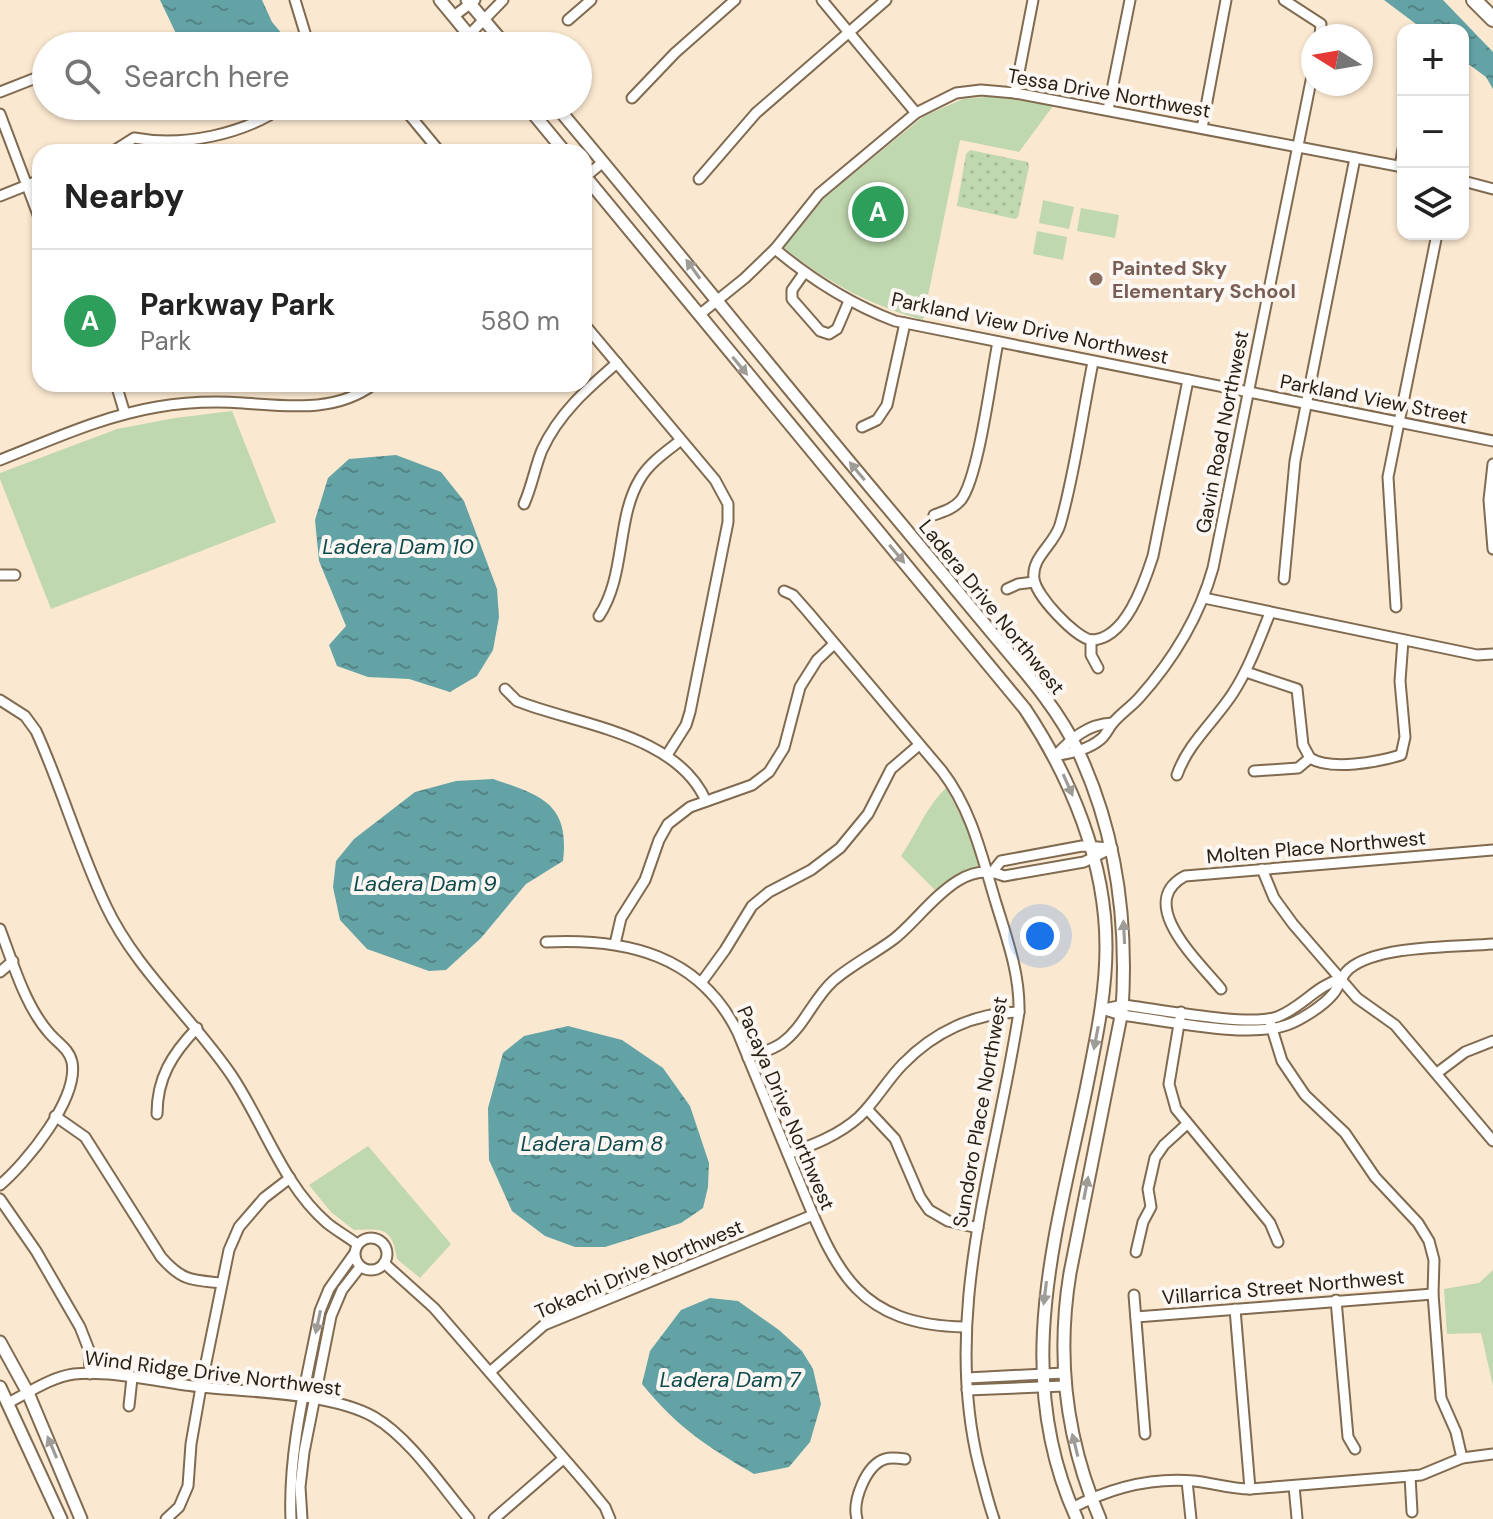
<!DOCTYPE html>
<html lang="en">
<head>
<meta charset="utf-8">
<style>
	:root { --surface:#fff; --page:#f2f2f2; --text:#222; --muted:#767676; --line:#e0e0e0; --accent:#ea580c }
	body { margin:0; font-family:"DM Sans",sans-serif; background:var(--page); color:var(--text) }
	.controls { position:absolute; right:24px; top:24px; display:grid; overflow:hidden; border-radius:16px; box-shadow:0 2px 6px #0004 }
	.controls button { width:72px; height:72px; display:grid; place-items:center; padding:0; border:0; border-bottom:2px solid var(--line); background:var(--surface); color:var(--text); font:40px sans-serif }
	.compass { position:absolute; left:1301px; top:24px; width:72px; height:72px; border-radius:50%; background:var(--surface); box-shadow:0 2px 6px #0004; rotate:281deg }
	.you { position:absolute; left:1040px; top:936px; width:28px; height:28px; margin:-20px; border:6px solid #fff; border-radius:50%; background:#1a73e8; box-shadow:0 0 0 12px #1a73e833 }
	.badge { display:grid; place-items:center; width:52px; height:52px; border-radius:50%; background:var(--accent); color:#fff; font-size:26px; font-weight:700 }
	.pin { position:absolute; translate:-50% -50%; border:4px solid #fff; box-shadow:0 2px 8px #0006 }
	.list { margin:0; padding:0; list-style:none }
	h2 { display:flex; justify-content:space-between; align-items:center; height:104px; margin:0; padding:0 32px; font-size:34px }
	h2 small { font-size:26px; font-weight:400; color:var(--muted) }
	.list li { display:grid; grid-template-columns:52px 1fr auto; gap:24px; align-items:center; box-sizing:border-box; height:144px; padding:0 32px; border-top:2px solid var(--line) }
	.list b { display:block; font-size:30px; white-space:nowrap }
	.list p { margin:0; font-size:26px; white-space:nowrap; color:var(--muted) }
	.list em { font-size:26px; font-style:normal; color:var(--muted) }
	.icon { flex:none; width:44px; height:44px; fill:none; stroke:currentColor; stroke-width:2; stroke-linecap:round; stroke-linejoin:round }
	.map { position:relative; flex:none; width:1493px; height:1519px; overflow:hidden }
	.search { position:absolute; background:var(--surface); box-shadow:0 2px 6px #0004; left:32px; top:32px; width:560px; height:88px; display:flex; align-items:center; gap:20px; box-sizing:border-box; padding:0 28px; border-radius:44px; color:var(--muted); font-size:30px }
	.panel { position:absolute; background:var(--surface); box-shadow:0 2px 6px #0004; left:32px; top:144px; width:560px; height:248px; border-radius:24px }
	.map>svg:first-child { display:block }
	.grass { fill:url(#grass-dots) }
	.park { fill:#c0d8af }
	.water { fill:url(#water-ripples) }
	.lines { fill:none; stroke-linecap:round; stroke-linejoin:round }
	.minor-casing { stroke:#806b51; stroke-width:13 }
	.major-casing { stroke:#806b51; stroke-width:15 }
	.highway-casing { stroke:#806b51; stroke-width:18 }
	.minor { stroke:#fff; stroke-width:9 }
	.major { stroke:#fff; stroke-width:11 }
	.highway { stroke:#fff; stroke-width:14 }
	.oneway { fill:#9f9b96 }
	.education-dot { fill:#8d6e63; stroke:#fcf7f2; stroke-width:3 }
	.labels { text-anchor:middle; stroke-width:8; stroke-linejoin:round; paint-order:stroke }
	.street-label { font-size:20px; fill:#292015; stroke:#fcf7f2 }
	.education-label { font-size:20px; font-weight:bold; fill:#785e54; stroke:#fcf7f2; text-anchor:start }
	.water-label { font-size:22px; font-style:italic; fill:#0e4a4c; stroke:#fcf7f2 }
</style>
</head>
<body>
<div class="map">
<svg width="1493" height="1519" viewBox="0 0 1493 1519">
	<defs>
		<pattern id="grass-dots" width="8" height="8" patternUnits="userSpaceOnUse" patternTransform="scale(2)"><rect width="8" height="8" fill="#c0d8af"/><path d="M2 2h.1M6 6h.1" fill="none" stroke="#a5b996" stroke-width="1.8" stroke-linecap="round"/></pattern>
		<pattern id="water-ripples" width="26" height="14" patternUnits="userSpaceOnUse" patternTransform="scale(2)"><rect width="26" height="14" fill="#63a3a6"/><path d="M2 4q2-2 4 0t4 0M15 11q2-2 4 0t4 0" fill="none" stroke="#528486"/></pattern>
	</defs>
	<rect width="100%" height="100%" fill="#fbe8d0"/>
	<path class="grass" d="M970 150 1028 162 1029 167 1018 217 1015 219 957 206 966 154Z"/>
	<g class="park">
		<path d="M996 96 1053 106 1019 152 960 140 923 320C870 305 826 282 783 247L825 197 924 116 963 99Z"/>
		<path d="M1043 200 1074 207 1069 229 1039 223Z"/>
		<path d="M1081 208 1119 215 1115 238 1077 231Z"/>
		<path d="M1037 231 1067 237 1063 260 1033 254Z"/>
		<path d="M232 411 276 522 51 609 0 479V473L117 429 175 418Z"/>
		<path d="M946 788 968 829 978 865 935 890 901 856C917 833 926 807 946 788Z"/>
		<path d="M368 1146 451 1244 420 1278 397 1259C392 1226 382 1229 354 1230L331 1212 309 1185Z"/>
		<path d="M1493 1270V1386L1481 1333 1447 1334 1444 1289 1479 1283Z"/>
	</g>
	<g class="water">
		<path d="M160 0H262L272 22 288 41V46H182Z"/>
		<path d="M1384 0H1443L1493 52V89L1486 77 1463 60V30H1424Z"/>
		<path d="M396 455 441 472 464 501 497 589 499 617 493 650 477 676 450 692 409 679 368 677 337 666 329 645 346 626 319 561 315 520 328 478 349 459Z"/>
		<path d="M493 779C540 795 570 803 563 861L526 884 481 938 446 970 429 971 367 949 340 920 333 887 336 861 354 839 415 792 456 781Z"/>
		<path d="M568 1026 622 1040 663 1068 690 1106 709 1163 708 1187 703 1208 681 1223 605 1247H575L545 1236 512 1211 489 1160 488 1108 503 1053 524 1036Z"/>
		<path d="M710 1298 738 1301 779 1330 802 1351 813 1369 821 1404 810 1442 789 1467 754 1474C706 1446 678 1428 642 1384L650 1351 681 1310Z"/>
	</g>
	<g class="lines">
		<g class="minor-casing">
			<g id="minor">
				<path d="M295 0 309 46"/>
				<path d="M822 0 916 113"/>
				<path d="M1284 0 1321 24 1320 36"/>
				<path d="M454 16 475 0"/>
				<path d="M568 20 591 0"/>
				<path d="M469 35 503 0"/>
				<path d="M339 40 348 46"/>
				<path d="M0 92 46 74"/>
				<path d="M1015 93 1033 0"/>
				<path d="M632 98 675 53 735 0"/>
				<path d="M402 106 440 152"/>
				<path d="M1108 110 1130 0"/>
				<path d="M0 114 40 220"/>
				<path d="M1202 128 1226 0"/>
				<path d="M112 152 134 138C182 147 243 135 284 106"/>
				<path d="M1400 167 1403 149"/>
				<path d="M584 178 603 162"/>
				<path d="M699 179 756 113 886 0"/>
				<path d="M1463 181 1493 189"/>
				<path d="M0 196 40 180"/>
				<path d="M775 249C811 279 850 304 895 321L1493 441"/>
				<path d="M804 273 792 290V299L820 331 829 334 837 329 849 301"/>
				<path d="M699 315 745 278 775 249 819 194 916 113 956 93 981 90 1015 93 1403 167"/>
				<path d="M584 324 715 480 728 504V522L690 712 686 725 667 755"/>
				<path d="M1093 362C1082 416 1075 473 1060 525 1054 545 1031 557 1034 579 1036 596 1075 637 1091 640V655L1098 668"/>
				<path d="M116 384 125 414"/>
				<path d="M862 427 877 420 887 405 905 323"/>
				<path d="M0 460C51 440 103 416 157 407 186 402 215 401 243 403 288 406 336 413 374 384"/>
				<path d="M1493 464 1489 500 1493 549"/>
				<path d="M524 504C532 486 535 467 542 450 559 413 587 389 617 363"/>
				<path d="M934 515C945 511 953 509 961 500 979 476 991 376 998 342"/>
				<path d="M0 575H15"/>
				<path d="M1284 579 1295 461 1355 158"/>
				<path d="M1007 589 1018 584 1034 582"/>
				<path d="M784 591 793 595 808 612 942 771C972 810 982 857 996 903 1007 939 1020 974 1019 1012 996 1163 941 1313 979 1466 984 1484 988 1502 994 1519"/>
				<path d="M1204 598 1477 655 1493 654"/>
				<path d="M1396 607 1388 477 1437 234"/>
				<path d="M599 616C626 576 616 518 640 479 649 463 667 451 681 440"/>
				<path d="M1091 640C1125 640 1144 584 1153 556L1188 380"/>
				<path d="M1246 672 1297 689 1303 745 1310 758"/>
				<path d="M505 689 517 701C578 725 677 734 706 801"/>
				<path d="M0 700 25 716 36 731C62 788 79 850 106 906 136 970 193 1018 232 1076 264 1124 283 1185 327 1223 337 1231 348 1237 357 1244"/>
				<path d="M1055 756C1071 753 1088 750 1101 739 1106 735 1108 729 1112 724 1120 714 1131 707 1139 698 1174 659 1199 618 1213 568L1313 71"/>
				<path d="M1055 756C1072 738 1088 724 1112 723"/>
				<path d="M1254 771 1298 768 1310 758C1331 771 1378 762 1401 755L1405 737 1400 681 1403 640"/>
				<path d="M1177 775C1188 743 1215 721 1233 693 1249 668 1259 640 1270 613"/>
				<path d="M1262 869 1274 898 1293 924 1357 998 1395 1025 1493 1141"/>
				<path d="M993 871 1001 861 1082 846 1112 848"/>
				<path d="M0 929C13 963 25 1006 50 1034 58 1043 69 1049 72 1062 79 1099 26 1163 0 1185"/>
				<path d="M546 942C627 938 700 955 738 1033 757 1080 777 1127 796 1174 834 1265 852 1325 965 1327"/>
				<path d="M615 944 621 918 645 880 659 840 668 824 690 807 752 785 769 772 784 748 800 687 817 660 834 644"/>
				<path d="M0 972 13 961"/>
				<path d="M701 983 725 950 752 906 769 892 811 870 840 848 868 814 891 769 919 745"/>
				<path d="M1221 989C1200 963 1134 903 1185 876L1493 850"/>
				<path d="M1102 1009 1121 1015C1164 1020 1248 1039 1287 1025 1301 1020 1323 1006 1333 994 1340 986 1340 977 1349 969 1377 945 1455 947 1493 944"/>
				<path d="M1104 1009 1123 1005C1157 1009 1248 1027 1277 1017 1301 1008 1316 986 1340 979"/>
				<path d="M1181 1012 1169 1084 1176 1109 1270 1223 1278 1242"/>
				<path d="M1269 1019 1282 1061 1305 1095 1345 1133 1375 1177 1418 1223 1429 1241 1434 1260 1433 1294 1441 1398 1456 1432 1462 1458"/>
				<path d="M748 1058C760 1053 772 1050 782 1043 804 1027 813 999 833 981 851 965 874 954 894 939 924 916 959 856 1004 876L1084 862 1112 848"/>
				<path d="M1437 1073 1465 1052 1493 1041"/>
				<path d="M867 1109 895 1139 920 1197 929 1210 948 1221 978 1228"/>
				<path d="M157 1114C157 1078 172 1054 197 1028"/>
				<path d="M55 1116 85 1137 161 1257C182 1281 191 1280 221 1283"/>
				<path d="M788 1154C813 1145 839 1135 859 1117 876 1101 887 1080 903 1064 934 1032 974 1013 1019 1012"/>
				<path d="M0 1199 36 1251 80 1327 89 1350 90 1374"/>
				<circle cx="371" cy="1254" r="16"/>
				<path d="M1136 1252 1143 1222 1151 1207 1148 1189 1155 1158 1164 1145 1187 1124"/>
				<path d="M384 1263 434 1308 587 1485 605 1507 610 1519"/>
				<path d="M1134 1295 1145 1434"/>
				<path d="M1336 1300 1348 1437 1355 1449"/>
				<path d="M1235 1309 1250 1489"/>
				<path d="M1136 1317 1433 1294"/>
				<path d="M490 1372 544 1325 813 1215"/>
				<path d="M967 1378 1064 1373"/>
				<path d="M967 1390 1064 1386"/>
				<path d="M8 1403C28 1393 51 1377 74 1374 111 1370 163 1383 201 1387 250 1392 332 1393 374 1417 410 1438 442 1487 469 1519"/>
				<path d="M129 1406 132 1378"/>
				<path d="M1410 1476 1412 1512"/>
				<path d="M1187 1481 1191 1519"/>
				<path d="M1294 1486 1297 1518"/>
				<path d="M1072 1508C1110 1488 1150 1477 1194 1481 1213 1483 1230 1489 1250 1489L1410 1476 1421 1475 1462 1458 1493 1454"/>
				<path d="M166 1519 179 1507 188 1486 191 1444 201 1387 229 1250 239 1227 264 1198 290 1178"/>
				<path d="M291 1519C288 1450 307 1379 320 1311L329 1289 354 1254"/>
				<path d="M302 1519 300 1487 304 1452 331 1316 342 1290 360 1267"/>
				<path d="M494 1519 563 1459"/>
				<path d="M857 1519C852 1501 866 1465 885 1459 891 1457 898 1458 905 1459"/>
			</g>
		</g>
		<g class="major-casing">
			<g id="major">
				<path d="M440 0 478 46"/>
				<path d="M467 0 506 46"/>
				<path d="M527 106 565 152"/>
				<path d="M556 106C668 239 776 375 888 508 923 550 958 592 993 634 1024 671 1057 707 1078 751 1117 834 1128 921 1122 1011L1070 1273C1056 1358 1066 1440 1100 1519"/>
				<path d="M584 175 1025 709C1071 778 1106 862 1106 947 1106 994 1096 1039 1087 1085 1057 1232 1010 1374 1077 1519"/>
				<path d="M0 1342 28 1393 81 1519"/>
				<path d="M0 1387 61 1519"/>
			</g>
		</g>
		<g class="highway-casing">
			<path id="highway" d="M1474 0 1493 19"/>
		</g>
		<use href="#minor" class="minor"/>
		<use href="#major" class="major"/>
		<use href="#highway" class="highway"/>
	</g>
	<defs><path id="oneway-solid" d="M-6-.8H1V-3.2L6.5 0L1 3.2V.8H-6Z" transform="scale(2)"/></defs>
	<g class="oneway">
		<use href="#oneway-solid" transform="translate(693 269) rotate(-126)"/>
		<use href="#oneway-solid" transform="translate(740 366) rotate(51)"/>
		<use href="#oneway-solid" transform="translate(857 471) rotate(-130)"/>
		<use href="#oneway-solid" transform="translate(897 554) rotate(50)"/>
		<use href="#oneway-solid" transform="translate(1068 785) rotate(66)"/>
		<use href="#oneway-solid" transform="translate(1124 932) rotate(-93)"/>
		<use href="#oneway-solid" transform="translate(1096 1038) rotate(101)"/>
		<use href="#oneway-solid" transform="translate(1086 1188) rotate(-79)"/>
		<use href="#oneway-solid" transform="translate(1045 1293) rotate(97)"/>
		<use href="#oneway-solid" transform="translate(318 1322) rotate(102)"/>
		<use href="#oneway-solid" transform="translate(1075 1445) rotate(-104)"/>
		<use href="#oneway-solid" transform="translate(52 1447) rotate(-113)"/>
	</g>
	<circle class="education-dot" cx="1096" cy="279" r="8"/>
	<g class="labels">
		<g class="street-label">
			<text transform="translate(1109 93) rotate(10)" y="7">Tessa Drive Northwest</text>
			<text transform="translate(1030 328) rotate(12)" y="7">Parkland View Drive Northwest</text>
			<text transform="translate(1374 399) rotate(11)" y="7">Parkland View Street</text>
			<text transform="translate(1222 432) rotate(-79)" y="7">Gavin Road Northwest</text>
			<text transform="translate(992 607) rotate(51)" y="7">Ladera Drive Northwest</text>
			<text transform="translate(1316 847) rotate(-5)" y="7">Molten Place Northwest</text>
			<text transform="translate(786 1108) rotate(67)" y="7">Pacaya Drive Northwest</text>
			<text transform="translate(980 1112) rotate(-80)" y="7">Sundoro Place Northwest</text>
			<text transform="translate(639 1269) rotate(-23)" y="7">Tokachi Drive Northwest</text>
			<text transform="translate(1283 1287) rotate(-5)" y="7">Villarrica Street Northwest</text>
			<text transform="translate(213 1373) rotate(7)" y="7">Wind Ridge Drive Northwest</text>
		</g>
		<g class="education-label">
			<text x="1112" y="275">Painted Sky<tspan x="1112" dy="23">Elementary School</tspan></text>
		</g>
		<g class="water-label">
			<text x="398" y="554">Ladera Dam 10</text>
			<text x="425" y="891">Ladera Dam 9</text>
			<text x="592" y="1151">Ladera Dam 8</text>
			<text x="730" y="1387">Ladera Dam 7</text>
		</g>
	</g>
</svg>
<div class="controls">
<button>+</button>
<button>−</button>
<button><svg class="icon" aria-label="layers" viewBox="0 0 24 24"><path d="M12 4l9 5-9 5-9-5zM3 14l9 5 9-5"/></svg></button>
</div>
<svg class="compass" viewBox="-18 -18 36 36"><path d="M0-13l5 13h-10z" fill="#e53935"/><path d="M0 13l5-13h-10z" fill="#767676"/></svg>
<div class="you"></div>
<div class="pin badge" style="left:878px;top:212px;background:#2e9e5b">A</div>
<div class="search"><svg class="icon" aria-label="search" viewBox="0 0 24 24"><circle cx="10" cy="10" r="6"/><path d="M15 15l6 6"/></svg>Search here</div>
<section class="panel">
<h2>Nearby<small></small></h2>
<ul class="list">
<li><span class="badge" style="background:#2e9e5b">A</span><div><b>Parkway Park</b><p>Park</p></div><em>580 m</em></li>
</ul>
</section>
</div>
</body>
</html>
